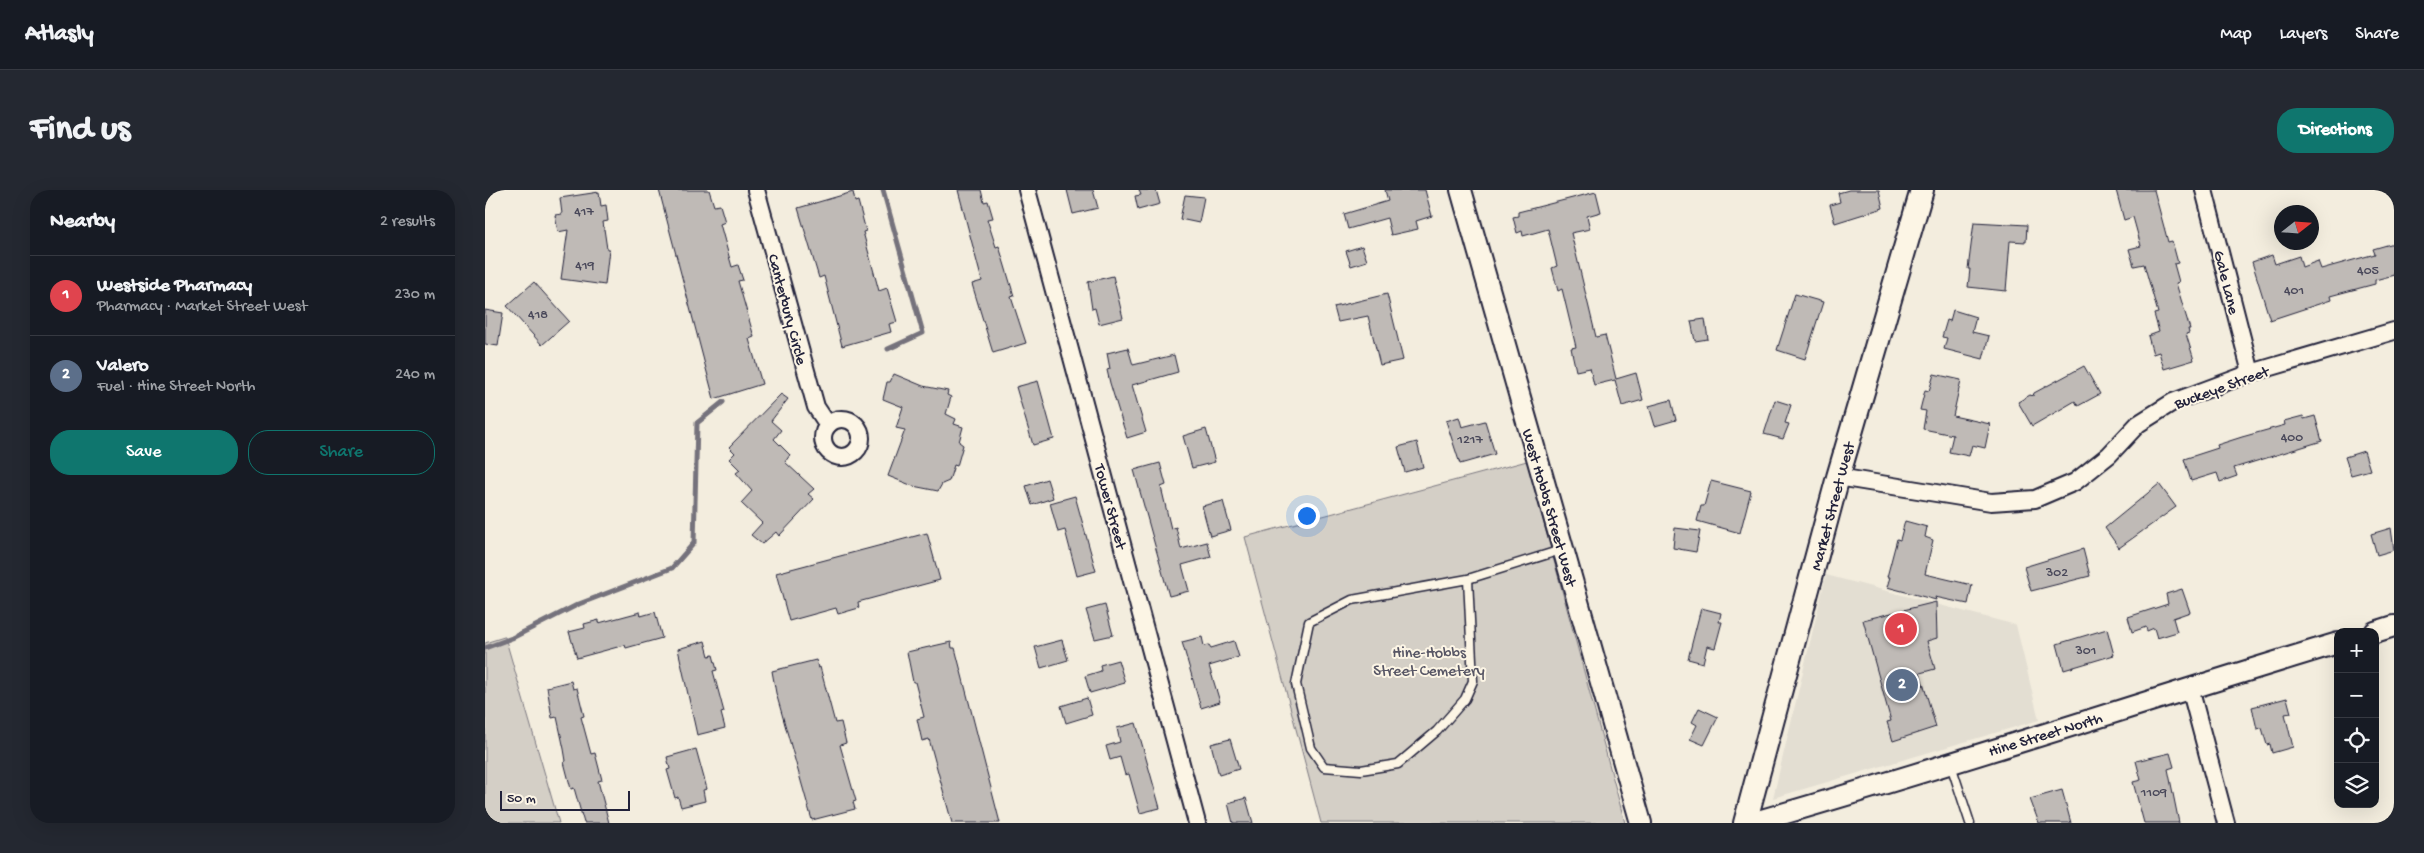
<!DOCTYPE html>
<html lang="en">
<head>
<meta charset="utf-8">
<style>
	:root { --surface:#171b24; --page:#242831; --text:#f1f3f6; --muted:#9ea1a6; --line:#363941; --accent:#0f766e }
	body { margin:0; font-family:"Gochi Hand",sans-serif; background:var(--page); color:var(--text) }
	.controls { position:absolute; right:15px; bottom:15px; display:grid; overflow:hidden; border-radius:10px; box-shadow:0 5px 20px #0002 }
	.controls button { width:45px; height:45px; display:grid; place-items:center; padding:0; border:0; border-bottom:1px solid var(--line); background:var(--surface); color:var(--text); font:25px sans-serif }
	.compass { position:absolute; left:1789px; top:15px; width:45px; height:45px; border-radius:50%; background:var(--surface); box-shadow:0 5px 20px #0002; rotate:73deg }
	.scale { position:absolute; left:15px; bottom:12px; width:130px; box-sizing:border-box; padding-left:5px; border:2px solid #22223b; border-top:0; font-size:14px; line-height:18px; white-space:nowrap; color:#22223b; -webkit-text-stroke:4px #fcf5e5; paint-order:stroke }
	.you { position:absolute; left:821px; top:325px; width:18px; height:18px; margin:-12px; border:4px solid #fff; border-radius:50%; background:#1a73e8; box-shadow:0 0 0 8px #1a73e833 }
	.badge { display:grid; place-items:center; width:32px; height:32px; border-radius:50%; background:var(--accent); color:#fff; font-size:16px; font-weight:700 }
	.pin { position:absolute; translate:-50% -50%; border:2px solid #fff; box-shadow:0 1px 5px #0006 }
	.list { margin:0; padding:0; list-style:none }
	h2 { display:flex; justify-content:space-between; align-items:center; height:65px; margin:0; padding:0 20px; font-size:21px }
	h2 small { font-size:16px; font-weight:400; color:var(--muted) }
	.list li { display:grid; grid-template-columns:32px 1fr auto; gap:15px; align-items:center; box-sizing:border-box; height:80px; padding:0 20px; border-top:1px solid var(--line) }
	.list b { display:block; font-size:19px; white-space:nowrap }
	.list p { margin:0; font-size:16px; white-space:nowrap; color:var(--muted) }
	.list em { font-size:16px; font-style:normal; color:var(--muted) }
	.actions { display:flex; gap:10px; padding:15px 20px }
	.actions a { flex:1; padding:11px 0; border:1px solid var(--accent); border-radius:20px; text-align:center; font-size:18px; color:var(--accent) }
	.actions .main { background:var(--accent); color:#fff }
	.icon { flex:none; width:28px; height:28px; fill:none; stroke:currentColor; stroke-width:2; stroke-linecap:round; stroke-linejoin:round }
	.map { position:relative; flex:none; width:1909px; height:633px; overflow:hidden; border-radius:20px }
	header { display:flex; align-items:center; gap:30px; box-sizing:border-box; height:70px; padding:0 25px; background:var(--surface); border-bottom:1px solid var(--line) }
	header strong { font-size:24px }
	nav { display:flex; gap:28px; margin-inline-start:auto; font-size:18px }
	.intro { display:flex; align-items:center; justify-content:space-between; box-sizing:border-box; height:120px; padding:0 30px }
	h1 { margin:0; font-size:35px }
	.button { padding:12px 22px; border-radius:20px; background:var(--accent); color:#fff; font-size:18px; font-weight:700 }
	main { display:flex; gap:30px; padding:0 30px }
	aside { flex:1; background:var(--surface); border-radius:20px; box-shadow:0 5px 20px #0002 }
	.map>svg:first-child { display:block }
	.built { fill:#e3ded2 }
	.green { fill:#d4cfc6; stroke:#7b7880 }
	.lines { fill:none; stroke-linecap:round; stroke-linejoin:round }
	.stream { stroke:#75727b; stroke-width:5 }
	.building { fill:#bfbab6; stroke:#22223b }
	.service-casing { stroke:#22223b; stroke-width:11 }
	.minor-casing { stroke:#22223b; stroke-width:20 }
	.tertiary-casing { stroke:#22223b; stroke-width:24 }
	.secondary-casing { stroke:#22223b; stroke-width:26 }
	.service { stroke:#fcf5e5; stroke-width:8 }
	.minor { stroke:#fcf5e5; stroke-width:16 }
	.tertiary { stroke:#fcf5e5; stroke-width:20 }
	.secondary { stroke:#fcf5e5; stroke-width:22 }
	.labels { text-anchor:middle; stroke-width:4; stroke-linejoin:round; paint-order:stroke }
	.number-label { font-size:14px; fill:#49485a }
	.street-label { font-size:16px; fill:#22223b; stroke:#fcf5e5 }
	.park-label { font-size:16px; fill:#575665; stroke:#fcf5e5 }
</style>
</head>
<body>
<header>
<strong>Atlasly</strong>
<nav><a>Map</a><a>Layers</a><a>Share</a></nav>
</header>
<div class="intro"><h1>Find us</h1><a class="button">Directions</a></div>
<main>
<aside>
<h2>Nearby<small>2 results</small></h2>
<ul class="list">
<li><span class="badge" style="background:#e0444e">1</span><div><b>Westside Pharmacy</b><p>Pharmacy · Market Street West</p></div><em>230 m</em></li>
<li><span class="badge" style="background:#5c6f8a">2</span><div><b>Valero</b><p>Fuel · Hine Street North</p></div><em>240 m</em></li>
</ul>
<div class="actions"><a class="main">Save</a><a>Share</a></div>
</aside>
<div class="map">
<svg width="1909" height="633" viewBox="0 0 1909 633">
	<rect width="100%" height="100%" fill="#f3edde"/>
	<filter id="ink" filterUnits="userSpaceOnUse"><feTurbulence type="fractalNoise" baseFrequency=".02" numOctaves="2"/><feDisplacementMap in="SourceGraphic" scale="10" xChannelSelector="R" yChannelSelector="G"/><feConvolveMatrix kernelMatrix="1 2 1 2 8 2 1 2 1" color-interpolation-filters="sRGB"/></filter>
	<g filter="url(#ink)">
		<path class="built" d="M1341 385 1531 435 1554 530 1288 608Z"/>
		<g class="green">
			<path d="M1042 271 1140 633H836L760 347Z"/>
			<path d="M19 447H20L74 633H0V453Z"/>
		</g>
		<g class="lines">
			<g class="stream">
				<path d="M398 0 438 143 403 159"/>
				<path d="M0 458 27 448 94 414 187 378 209 353 212 233 238 212"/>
			</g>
		</g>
		<g class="building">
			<path d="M174 0H224L229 16 235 15 240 32 235 34 247 77 253 75 258 90 253 91 269 147 264 149 277 194 229 209Z"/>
			<path d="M473 0H496L499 12 503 11 508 28 502 29 511 57 514 56 529 106 526 107 541 153 508 163 487 94 497 91Z"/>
			<path d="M582 0H608L613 18 588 24Z"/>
			<path d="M654 0H671L675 14 653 20 650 6 656 5Z"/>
			<path d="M900 0H940L947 26 931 31 933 39 906 45 902 28 863 39 859 24 903 11Z"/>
			<path d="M1364 0H1394L1398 18 1350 33 1345 15 1355 12 1353 3Z"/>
			<path d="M1631 0H1669L1683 52 1687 51 1693 73 1689 74 1694 92 1691 93 1705 139H1703L1704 143 1701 144 1709 170 1679 179 1674 162 1668 164 1663 146 1674 142 1669 124 1673 123 1659 74 1649 76 1644 59 1656 56 1648 27 1639 30Z"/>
			<path d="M114 2 116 16 121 15 123 31 118 32 122 59H124L120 95 76 89 83 40 73 42 70 25 77 24 75 8Z"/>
			<path d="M368 2 370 12 373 11 381 41 378 42 394 101 402 98 412 132 404 134 406 142 357 156 339 86 334 88 313 18Z"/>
			<path d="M1111 2 1116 22 1102 26 1105 39 1086 43 1111 147 1120 145 1131 189 1151 183 1158 210 1137 216 1130 190 1109 195 1105 178 1091 181 1086 158 1091 157 1077 99 1073 101 1067 78 1072 76 1063 39 1038 46 1037 41 1032 43 1028 27 1033 26V22Z"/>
			<path d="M700 5 719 7 714 33 695 29Z"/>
			<path d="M1489 32 1542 35 1541 52 1525 51 1521 101 1483 97 1485 79H1483Z"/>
			<path d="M1909 53V85L1890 90V94L1845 106 1846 110 1785 130 1767 72 1787 65 1790 74 1814 66 1817 77 1833 71 1836 79 1890 64 1888 59Z"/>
			<path d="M877 56 882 71 866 76 861 61Z"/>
			<path d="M628 86 638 128 614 134 610 118 607 119 603 92Z"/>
			<path d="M49 92 84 131 57 155 22 116Z"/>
			<path d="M902 104 918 170 895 175 883 126 853 132 849 117Z"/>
			<path d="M1310 104 1338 112 1320 169 1292 160Z"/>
			<path d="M0 120 18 123 13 156 0 154Z"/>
			<path d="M1468 120 1491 127 1487 142 1504 146 1498 169 1459 159 1462 148 1457 147 1462 130 1465 131Z"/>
			<path d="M1220 129 1223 149 1210 151 1206 131Z"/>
			<path d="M643 158 648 175 689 165 693 182 647 195 661 242 642 248 625 193 622 180 625 179 622 163Z"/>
			<path d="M1599 176 1615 204 1593 216 1590 211 1547 236 1533 212 1545 205 1548 206 1549 203Z"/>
			<path d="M409 184 438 196 463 201 462 205 466 207 461 224 471 229 469 234 478 237 474 252 478 255 472 276 469 275 464 291 457 294 453 301 428 296 403 286 420 240 411 238 418 217 398 209 402 192H405Z"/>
			<path d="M1449 184 1476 190 1468 226 1505 234 1500 258 1487 255 1484 266 1464 262 1468 245 1438 239 1441 221 1435 220 1440 200 1444 201Z"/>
			<path d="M553 191 569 249 548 255 531 197Z"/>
			<path d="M296 204 303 209 286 231 296 240 289 249 305 265 300 272 329 299 323 304 329 309 294 346 291 342 277 354 266 345 277 333 256 313 267 301 251 283 255 280 244 269 250 263 244 257Z"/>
			<path d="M1186 210 1191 230 1170 236 1164 216Z"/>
			<path d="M1290 210 1306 215 1300 233 1304 234 1298 249 1279 244Z"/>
			<path d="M1818 226 1819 229 1830 226 1837 251 1749 278 1752 286 1735 292 1732 283 1706 291 1699 269 1733 258 1732 255 1757 247 1800 235 1799 231Z"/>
			<path d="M974 227 977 237 1000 231 1010 264 975 274 961 231Z"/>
			<path d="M721 239 730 272 707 278 698 246Z"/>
			<path d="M932 252 938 277 920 282 913 257Z"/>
			<path d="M1879 261 1885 280 1866 285 1860 267Z"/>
			<path d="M675 273 681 295 676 297 686 339 691 337 696 359 722 352 726 367 697 375 704 401 684 406 649 280Z"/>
			<path d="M562 289 568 308 547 315 541 296Z"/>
			<path d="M1226 291 1266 301 1255 343 1212 331 1216 316H1219Z"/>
			<path d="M1674 294 1691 317 1634 358 1620 338Z"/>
			<path d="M590 306 611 381 592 386 580 340 573 342 565 313Z"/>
			<path d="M738 311 746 340 725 346 717 316Z"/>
			<path d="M1420 331 1442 337 1440 347 1448 350 1440 384 1487 395 1483 414 1450 407 1451 410 1402 397 1405 387H1402L1412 349 1415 350Z"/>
			<path d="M1190 338 1215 341 1211 362 1188 358Z"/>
			<path d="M1906 338 1909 360 1892 365 1886 344Z"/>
			<path d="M442 343 455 390 373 412 374 418 353 424 351 418 304 431 291 383Z"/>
			<path d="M1598 359 1605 386 1546 401 1539 377Z"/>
			<path d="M1697 399 1705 422 1688 428 1692 442 1672 448 1669 438 1662 441 1661 437 1647 442 1643 427 1683 414 1681 404Z"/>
			<path d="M1451 412 1452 448 1442 451 1450 479 1435 483 1451 537 1408 551 1402 532 1406 531 1378 430Z"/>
			<path d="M620 415 628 445 610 449 601 420Z"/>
			<path d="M1216 418 1236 423 1234 432H1237L1230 458 1222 456 1218 473 1203 469Z"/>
			<path d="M155 422 156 426 170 422 177 448 141 458 140 455 92 468 84 442 100 438 99 434 114 430V433Z"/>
			<path d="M1622 439 1629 465 1579 480 1572 454Z"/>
			<path d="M717 447 719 456 724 455 726 458 749 451 754 467 724 476 735 512 716 518 697 452Z"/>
			<path d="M577 450 583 470 556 478 550 457Z"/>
			<path d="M220 451 224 466 228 465 232 480 228 481 239 522 236 523 240 538 212 545 193 459Z"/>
			<path d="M466 452 467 458H470L515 633H467L444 549 437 551 432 529 439 527 430 492H428L422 462Z"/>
			<path d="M331 470 333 478 335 477 350 533 356 532 361 553 355 555 371 611 368 612 370 619 327 630 291 503 287 481Z"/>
			<path d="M633 470 640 493 605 503 600 486 616 481 615 475Z"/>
			<path d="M86 491 88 499 92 498 99 526 96 527 106 564 110 563 117 590 113 591 124 633H99L89 598 86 599 79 572 81 571 79 559 72 527 67 528 62 497Z"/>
			<path d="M602 508 607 525 581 533 576 516Z"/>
			<path d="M1802 508 1806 523 1800 524 1808 557 1787 563 1785 554 1782 555 1777 538 1772 539 1767 517Z"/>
			<path d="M1214 518 1233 527 1219 555 1205 549 1212 535 1207 532Z"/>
			<path d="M651 533 675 618 655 623 644 584 640 585 635 567 625 570 621 556 635 552 632 538Z"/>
			<path d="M745 549 754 579 734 585 726 554Z"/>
			<path d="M211 559 222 599 218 600 220 611 196 617 193 607 190 608 182 580 185 579 182 567Z"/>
			<path d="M1685 563 1689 577 1683 579 1694 633H1659L1648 592 1656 590 1651 571Z"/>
			<path d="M1577 600 1586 633H1554L1545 609Z"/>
			<path d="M761 608 768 633H748L743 613Z"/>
		</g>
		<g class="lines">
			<g class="service-casing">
				<g id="service">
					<path d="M983 389 988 491 980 509 952 541 913 574 876 580 839 577 826 558 811 494 824 432 867 410 983 389 1076 360"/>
					<path d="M1466 575 1485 633"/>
				</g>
			</g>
			<g class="minor-casing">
				<g id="minor">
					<path d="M271 0 331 217 343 235"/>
					<path d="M542 0 712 633"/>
					<path d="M1719 0 1766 183"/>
					<circle cx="357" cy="248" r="19"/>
					<path d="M1353 287 1506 312 1550 309 1590 292 1624 265 1653 234 1688 212 1766 183 1909 141"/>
					<path d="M1705 498 1741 633"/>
				</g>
			</g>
			<g class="tertiary-casing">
				<g id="tertiary">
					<path d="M976 0 1156 633"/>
					<path d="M1890 442 1909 436"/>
					<path d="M1266 633C1463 577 1657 512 1853 453"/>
				</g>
			</g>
			<g class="secondary-casing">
				<path id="secondary" d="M1260 633 1353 287 1437 0"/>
			</g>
			<use href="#service" class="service"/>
			<use href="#minor" class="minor"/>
			<use href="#tertiary" class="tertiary"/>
			<use href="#secondary" class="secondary"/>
		</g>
	</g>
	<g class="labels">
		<g class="number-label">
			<text x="99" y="25">417</text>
			<text x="100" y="79">419</text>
			<text x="1883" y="84">405</text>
			<text x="1809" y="104">401</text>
			<text x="53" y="128">418</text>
			<text x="1807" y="251">400</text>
			<text x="985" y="253">1217</text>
			<text x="1572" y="386">302</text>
			<text x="1601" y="464">301</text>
			<text x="1669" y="606">1109</text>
		</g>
		<g class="street-label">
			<text transform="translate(1743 92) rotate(76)" y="6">Gale Lane</text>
			<text transform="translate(304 119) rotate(75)" y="6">Canterbury Circle</text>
			<text transform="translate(1736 196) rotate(-20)" y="6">Buckeye Street</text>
			<text transform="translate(627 316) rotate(75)" y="6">Tower Street</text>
			<text transform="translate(1346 316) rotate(-75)" y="6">Market Street West</text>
			<text transform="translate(1066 317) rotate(74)" y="6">West Hobbs Street West</text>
			<text transform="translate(1560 543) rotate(-17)" y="6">Hine Street North</text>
		</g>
		<g class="park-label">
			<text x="944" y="467">Hine-Hobbs<tspan x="944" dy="18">Street Cemetery</tspan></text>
		</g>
	</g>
</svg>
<div class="controls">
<button>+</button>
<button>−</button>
<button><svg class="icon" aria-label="locate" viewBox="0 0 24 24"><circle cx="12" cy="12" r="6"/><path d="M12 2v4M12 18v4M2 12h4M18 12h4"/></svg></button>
<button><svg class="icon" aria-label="layers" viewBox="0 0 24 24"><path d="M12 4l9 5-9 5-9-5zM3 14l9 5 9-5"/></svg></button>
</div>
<svg class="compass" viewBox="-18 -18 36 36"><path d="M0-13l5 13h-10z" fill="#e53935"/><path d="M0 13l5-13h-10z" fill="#9ea1a6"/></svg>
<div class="scale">50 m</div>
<div class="you"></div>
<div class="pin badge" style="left:1416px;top:439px;background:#e0444e">1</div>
<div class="pin badge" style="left:1417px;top:495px;background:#5c6f8a">2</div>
</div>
</main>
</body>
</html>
